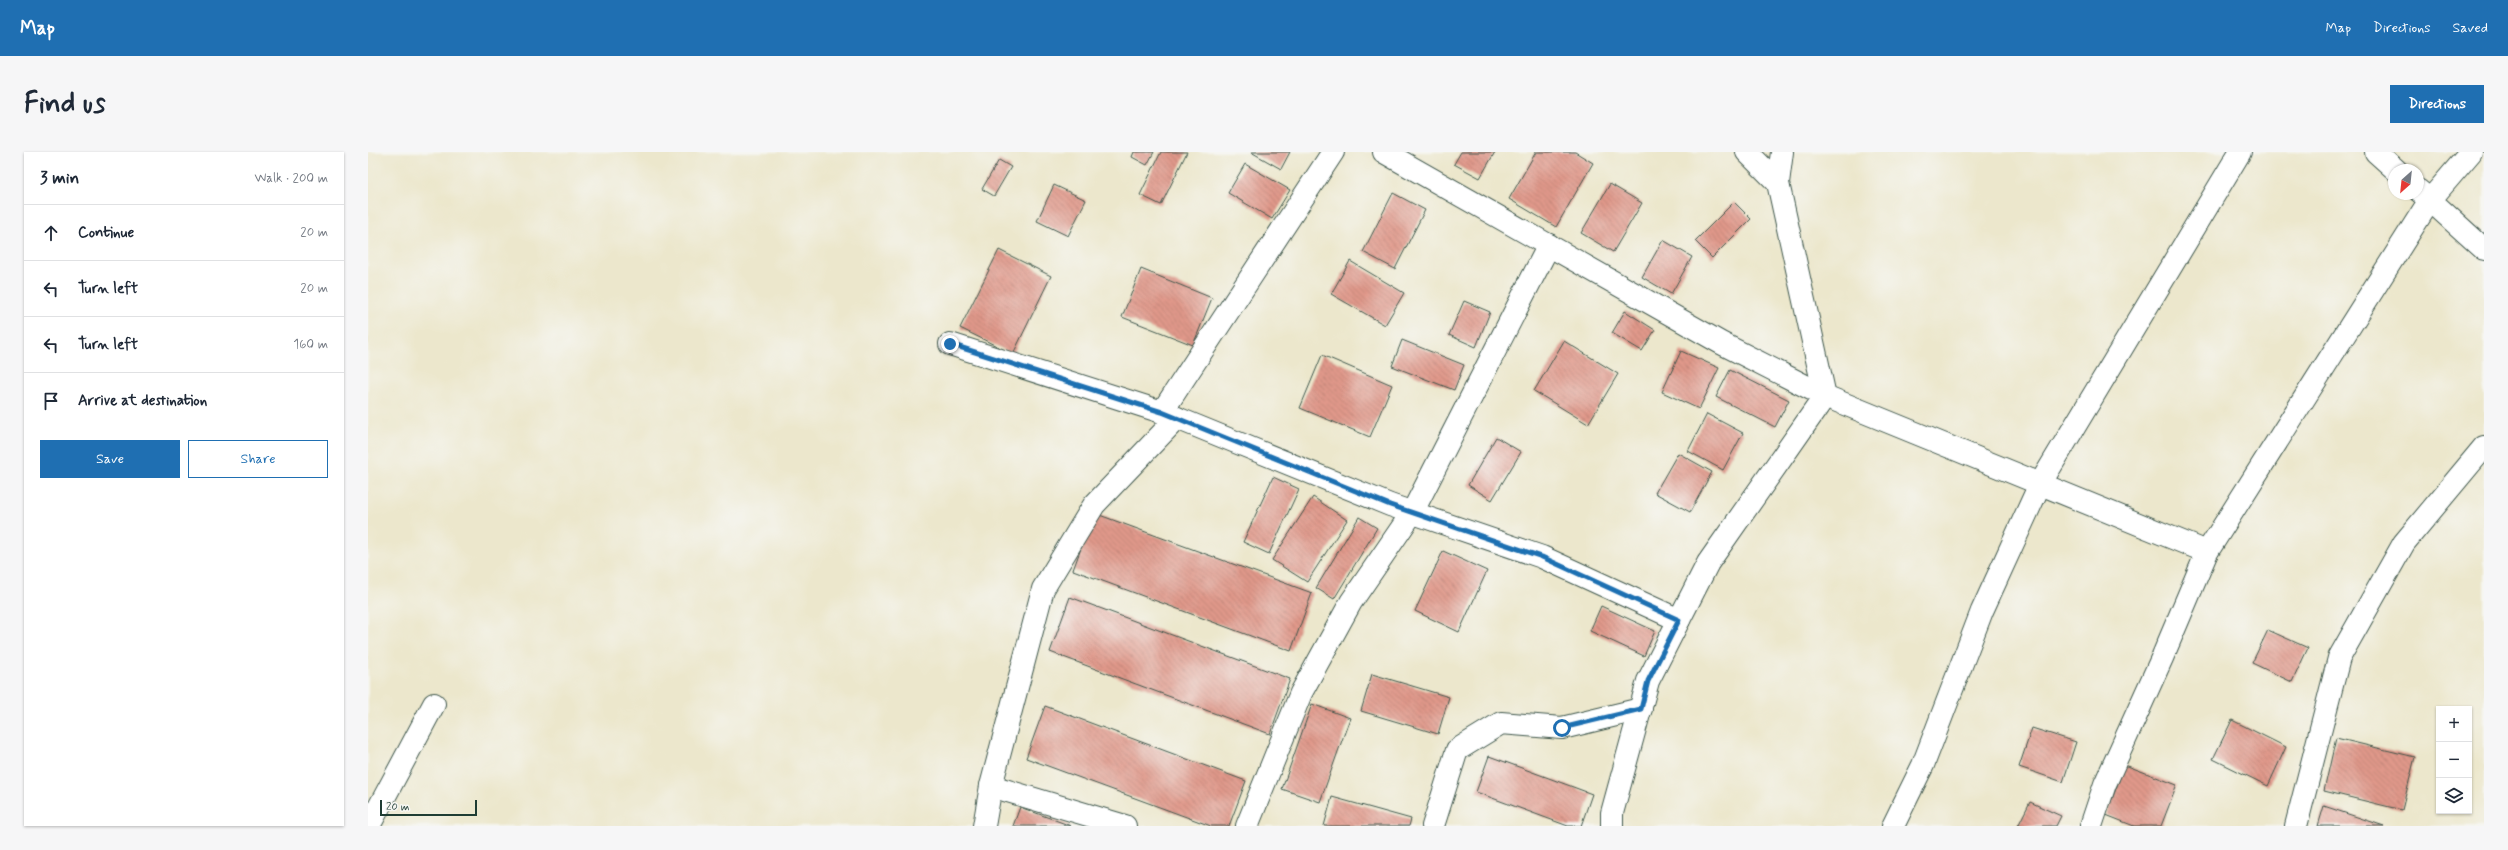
<!DOCTYPE html>
<html lang="en">
<head>
<meta charset="utf-8">
<style>
	:root { --surface:#fff; --page:#f6f6f7; --text:#1f2937; --muted:#747a83; --line:#e0e1e3; --accent:#1f6fb2 }
	body { margin:0; font-family:Mynerve,sans-serif; background:var(--page); color:var(--text) }
	.controls { position:absolute; right:12px; bottom:12px; display:grid; overflow:hidden; border-radius:0px; box-shadow:0 1px 3px #0004 }
	.controls button { width:36px; height:36px; display:grid; place-items:center; padding:0; border:0; border-bottom:1px solid var(--line); background:var(--surface); color:var(--text); font:20px sans-serif }
	.compass { position:absolute; left:2020px; top:12px; width:36px; height:36px; border-radius:50%; background:var(--surface); box-shadow:0 1px 3px #0004; rotate:207deg }
	.scale { position:absolute; left:12px; bottom:10px; width:97px; box-sizing:border-box; padding-left:4px; border:2px solid #1f3d34; border-top:0; font-size:11px; line-height:14px; white-space:nowrap; color:#1f3d34; -webkit-text-stroke:3px #f6f6f2; paint-order:stroke }
	.stop { position:absolute; width:12px; height:12px; margin:-9px; border:3px solid #1f6fb2; border-radius:50%; background:#fff }
	.stop.end { background:#1f6fb2; border-color:#fff; box-shadow:0 1px 4px #0008 }
	.list { margin:0; padding:0; list-style:none }
	h2 { display:flex; justify-content:space-between; align-items:center; height:52px; margin:0; padding:0 16px; font-size:17px }
	h2 small { font-size:13px; font-weight:400; color:var(--muted) }
	.list li { display:grid; grid-template-columns:26px 1fr auto; gap:12px; align-items:center; box-sizing:border-box; height:56px; padding:0 16px; border-top:1px solid var(--line) }
	.list b { display:block; font-size:15px; white-space:nowrap }
	.list em { font-size:13px; font-style:normal; color:var(--muted) }
	.actions { display:flex; gap:8px; padding:12px 16px }
	.actions a { flex:1; padding:9px 0; border:1px solid var(--accent); border-radius:0px; text-align:center; font-size:14px; color:var(--accent) }
	.actions .main { background:var(--accent); color:#fff }
	.icon { flex:none; width:22px; height:22px; fill:none; stroke:currentColor; stroke-width:2; stroke-linecap:round; stroke-linejoin:round }
	.map { position:relative; flex:none; width:2116px; height:674px; overflow:hidden; border-radius:0px }
	header { display:flex; align-items:center; gap:24px; box-sizing:border-box; height:56px; padding:0 20px; background:var(--accent); color:#fff }
	header strong { font-size:19px }
	nav { display:flex; gap:22px; margin-inline-start:auto; font-size:14px }
	.intro { display:flex; align-items:center; justify-content:space-between; box-sizing:border-box; height:96px; padding:0 24px }
	h1 { margin:0; font-size:28px }
	.button { padding:10px 18px; border-radius:0px; background:var(--accent); color:#fff; font-size:14px; font-weight:700 }
	main { display:flex; gap:24px; padding:0 24px }
	aside { flex:1; background:var(--surface); border-radius:0px; box-shadow:0 1px 3px #0004 }
	.map>svg:first-child { display:block }
	.building { fill:url(#building-back-hatch) }
	.lines { fill:none; stroke-linecap:round; stroke-linejoin:round }
	.minor-casing { stroke:#3e564b; stroke-width:24 }
	.minor { stroke:#fff; stroke-width:22 }
	.route { stroke:#1f6fb2; stroke-width:5 }
</style>
</head>
<body>
<header>
<strong>Map</strong>
<nav><a>Map</a><a>Directions</a><a>Saved</a></nav>
</header>
<div class="intro"><h1>Find us</h1><a class="button">Directions</a></div>
<main>
<aside>
<h2>3 min<small>Walk · 200 m</small></h2>
<ul class="list">
<li><svg class="icon" aria-label="ahead" viewBox="0 0 24 24"><path d="M12 20V5M6 11l6-6 6 6"/></svg><div><b>Continue</b></div><em>20 m</em></li>
<li><svg class="icon" aria-label="left" viewBox="0 0 24 24"><path d="M17 20v-9H6M10 6l-5 5 5 5"/></svg><div><b>Turn left</b></div><em>20 m</em></li>
<li><svg class="icon" aria-label="left" viewBox="0 0 24 24"><path d="M17 20v-9H6M10 6l-5 5 5 5"/></svg><div><b>Turn left</b></div><em>160 m</em></li>
<li><svg class="icon" aria-label="arrive" viewBox="0 0 24 24"><path d="M6 21V4h12l-3 4 3 4H6"/></svg><div><b>Arrive at destination</b></div></li>
</ul>
<div class="actions"><a class="main">Save</a><a>Share</a></div>
</aside>
<div class="map">
<svg width="2116" height="674" viewBox="0 0 2116 674">
	<defs>
		<pattern id="building-back-hatch" width="6" height="6" patternUnits="userSpaceOnUse"><rect width="6" height="6" fill="#e0988a"/><path d="M-1 5l2 2M0 0l6 6M5-1l2 2" fill="none" stroke="#b57d72"/></pattern>
	</defs>
	<rect width="100%" height="100%" fill="#f6f6f2"/>
	<filter id="ink" filterUnits="userSpaceOnUse"><feTurbulence type="fractalNoise" baseFrequency=".025" numOctaves="2"/><feDisplacementMap in="SourceGraphic" scale="8" xChannelSelector="R" yChannelSelector="G"/><feConvolveMatrix kernelMatrix="1 2 1 2 8 2 1 2 1" color-interpolation-filters="sRGB"/></filter>
	<filter id="wash" filterUnits="userSpaceOnUse"><feTurbulence type="fractalNoise" baseFrequency=".012" numOctaves="4" result="noise"/><feDisplacementMap in="SourceGraphic" scale="16" xChannelSelector="R" yChannelSelector="G"/><feGaussianBlur stdDeviation="0.9" result="paint"/><feColorMatrix in="noise" values="0 0 0 0 0 0 0 0 0 0 0 0 0 0 0 0 0 1.4 0 .05"/><feComposite in="paint" operator="in"/></filter>
	<g filter="url(#wash)">
		<rect width="100%" height="100%" fill="#ece7cc"/>
		<g id="blocks">
			<g class="building">
				<path d="M766 0H786L779 13 764 5Z"/>
				<path d="M793 0H819L793 53 772 43Z"/>
				<path d="M883 0H922L913 17Z"/>
				<path d="M1093 0H1127L1112 26 1086 12Z"/>
				<path d="M1168 0H1207L1225 11 1188 75 1141 47Z"/>
				<path d="M631 8 643 15 626 44 614 37Z"/>
				<path d="M877 12 922 38 904 67 860 41Z"/>
				<path d="M1242 32 1274 51 1245 100 1213 81Z"/>
				<path d="M686 33 718 48 700 84 669 69Z"/>
				<path d="M1025 41 1057 58 1027 117 995 100Z"/>
				<path d="M1366 50 1383 67 1344 106 1327 89Z"/>
				<path d="M1295 88 1324 105 1303 142 1274 125Z"/>
				<path d="M631 98 683 124 645 202 592 176Z"/>
				<path d="M982 109 1036 141 1017 173 963 142Z"/>
				<path d="M773 117 844 146 825 193 754 165Z"/>
				<path d="M1096 149 1122 160 1108 195 1081 183Z"/>
				<path d="M1257 159 1287 178 1274 199 1244 181Z"/>
				<path d="M1034 188 1096 213 1086 238 1024 214Z"/>
				<path d="M1196 189 1250 222 1220 272 1166 239Z"/>
				<path d="M1313 199 1351 216 1331 257 1294 240Z"/>
				<path d="M954 203 1024 233 1002 285 932 256Z"/>
				<path d="M1362 218 1421 248 1407 275 1348 245Z"/>
				<path d="M1339 262 1375 281 1355 318 1320 299Z"/>
				<path d="M1128 285 1153 300 1124 348 1100 333Z"/>
				<path d="M1310 301 1344 320 1322 360 1287 341Z"/>
				<path d="M905 325 931 337 901 402 875 390Z"/>
				<path d="M945 345 979 368 939 430 904 408Z"/>
				<path d="M726 361 944 441 923 499 705 418Z"/>
				<path d="M991 365 1009 376 966 447 948 436Z"/>
				<path d="M1075 399 1119 419 1091 480 1047 459Z"/>
				<path d="M702 445 922 527 902 582 682 500Z"/>
				<path d="M1233 454 1287 479 1276 504 1222 479Z"/>
				<path d="M1900 478 1940 496 1924 530 1884 511Z"/>
				<path d="M1004 522 1081 545 1070 582 993 559Z"/>
				<path d="M944 552 982 566 952 650 914 637Z"/>
				<path d="M677 554 878 629 861 674H843L658 606Z"/>
				<path d="M1864 568 1918 595 1900 634 1845 607Z"/>
				<path d="M1664 576 1708 590 1695 630 1651 615Z"/>
				<path d="M1968 586 2047 605 2034 658 1956 639Z"/>
				<path d="M1121 604 1224 642 1213 674H1200L1108 640Z"/>
				<path d="M1757 613 1809 633 1793 674H1766L1738 663Z"/>
				<path d="M964 645 1043 667 1041 674H956Z"/>
				<path d="M1662 650 1693 664 1688 674H1650Z"/>
				<path d="M1956 654 2016 674H1950Z"/>
				<path d="M652 655 703 674H645Z"/>
			</g>
		</g>
	</g>
	<g filter="url(#ink)">
		<use href="#blocks" fill-opacity="0" stroke="#3e564b" stroke-width="1"/>
		<g class="lines">
			<g class="minor-casing">
				<g id="minor">
					<path d="M1016 0 1353 191 1457 244 1839 400"/>
					<path d="M1379 0 1410 31"/>
					<path d="M2008 0 2028 18"/>
					<path d="M2103 0 2062 48 2116 97"/>
					<path d="M582 192 794 260 1022 353 1174 405 1311 468"/>
					<path d="M794 260 965 0"/>
					<path d="M623 634 757 674"/>
					<path d="M1 674 66 552"/>
					<path d="M616 674 623 634 675 437 726 353 809 266"/>
					<path d="M879 674 933 541 983 450 1044 361 1181 93"/>
					<path d="M1065 674 1089 598 1133 571 1194 576 1273 557"/>
					<path d="M1244 674V661L1280 529 1311 468 1340 411 1457 244 1410 31 1414 0"/>
					<path d="M1525 674 1555 613 1614 459 1672 332 1872 0"/>
					<path d="M1723 674 1737 632 1794 506 1839 400 2062 48 2050 38"/>
					<path d="M1928 674 1971 506 2036 391 2116 295"/>
				</g>
			</g>
			<use href="#minor" class="minor"/>
		</g>
	</g>
	<g class="lines" filter="url(#ink)">
		<path class="route" d="M582 192 794 260 1022 353 1174 405 1311 468 1280 529 1273 557 1194 576"/>
	</g>
</svg>
<div class="controls">
<button>+</button>
<button>−</button>
<button><svg class="icon" aria-label="layers" viewBox="0 0 24 24"><path d="M12 4l9 5-9 5-9-5zM3 14l9 5 9-5"/></svg></button>
</div>
<svg class="compass" viewBox="-18 -18 36 36"><path d="M0-13l5 13h-10z" fill="#e53935"/><path d="M0 13l5-13h-10z" fill="#747a83"/></svg>
<div class="scale">20 m</div>
<div class="stop" style="left:1194px;top:576px"></div>
<div class="stop end" style="left:582px;top:192px"></div>
</div>
</main>
</body>
</html>
